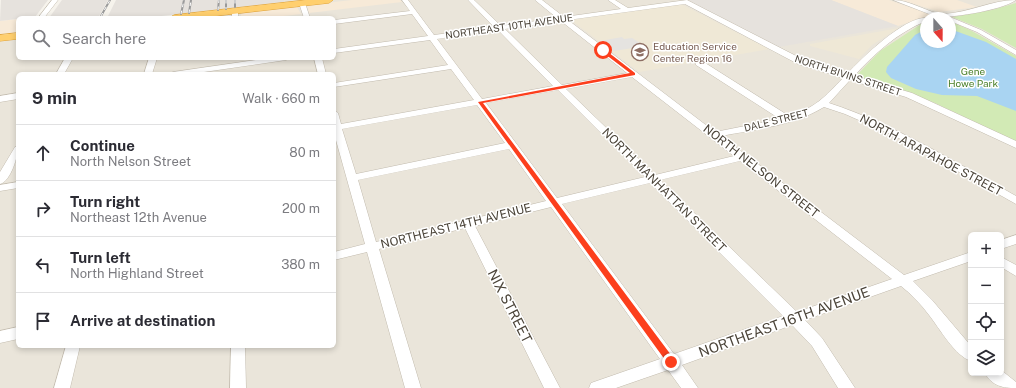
<!DOCTYPE html>
<html lang="en">
<head>
<meta charset="utf-8">
<style>
	:root { --surface:#fff; --page:#f7f7f7; --text:#2b2b33; --muted:#7c7c81; --line:#e1e1e2 }
	body { margin:0; font-family:"Public Sans",sans-serif; background:var(--page); color:var(--text) }
	.controls { position:absolute; right:12px; bottom:12px; display:grid; overflow:hidden; border-radius:6px; box-shadow:0 2px 6px #0003 }
	.controls button { width:36px; height:36px; display:grid; place-items:center; padding:0; border:0; border-bottom:1px solid var(--line); background:var(--surface); color:var(--text); font:20px sans-serif }
	.compass { position:absolute; left:920px; top:12px; width:36px; height:36px; border-radius:50%; background:var(--surface); box-shadow:0 2px 6px #0003; rotate:159deg }
	.stop { position:absolute; width:12px; height:12px; margin:-9px; border:3px solid #fc3f1d; border-radius:50%; background:#fff }
	.stop.end { background:#fc3f1d; border-color:#fff; box-shadow:0 1px 4px #0008 }
	.list { margin:0; padding:0; list-style:none }
	h2 { display:flex; justify-content:space-between; align-items:center; height:52px; margin:0; padding:0 16px; font-size:17px }
	h2 small { font-size:13px; font-weight:400; color:var(--muted) }
	.list li { display:grid; grid-template-columns:26px 1fr auto; gap:12px; align-items:center; box-sizing:border-box; height:56px; padding:0 16px; border-top:1px solid var(--line) }
	.list b { display:block; font-size:15px; white-space:nowrap }
	.list p { margin:0; font-size:13px; white-space:nowrap; color:var(--muted) }
	.list em { font-size:13px; font-style:normal; color:var(--muted) }
	.icon { flex:none; width:22px; height:22px; fill:none; stroke:currentColor; stroke-width:2; stroke-linecap:round; stroke-linejoin:round }
	.map { position:relative; flex:none; width:1016px; height:388px; overflow:hidden }
	.search { position:absolute; background:var(--surface); box-shadow:0 2px 6px #0003; left:16px; top:16px; width:320px; height:44px; display:flex; align-items:center; gap:10px; box-sizing:border-box; padding:0 14px; border-radius:6px; color:var(--muted); font-size:15px }
	.panel { position:absolute; background:var(--surface); box-shadow:0 2px 6px #0003; left:16px; top:72px; width:320px; height:276px; border-radius:6px }
	.map>svg:first-child { display:block }
	.residential { fill:#eae5da; fill-rule:evenodd }
	.commercial { fill:#f7ead8 }
	.industrial { fill:#e6e2dd }
	.education { fill:#efe8d6 }
	.green { fill:#d2eab5 }
	.parking { fill:#e5e3e0 }
	.water { fill:#a9d4f2 }
	.lines { fill:none; stroke-linecap:round; stroke-linejoin:round }
	.minor-casing { stroke:#c2bbae; stroke-width:1 }
	.highway-casing { stroke:#e0a43c; stroke-width:1 }
	.minor { fill:#fff; fill-rule:evenodd }
	.highway { fill:#ffcf6e; fill-rule:evenodd }
	.rail-casing { stroke:#9a9a9a; stroke-width:2 }
	.rail { stroke:#fff; stroke-width:1; stroke-dasharray:3.5; stroke-linecap:butt }
	.route { fill:#fc3f1d }
	.labels { text-anchor:middle; stroke-width:3; stroke-linejoin:round; paint-order:stroke }
	.far-street-label { font-size:10px; fill:#4b4439; stroke:#fff }
	.far-education-label { font-size:10px; fill:#785e54; stroke:#fff; text-anchor:start }
	.far-park-label { font-size:10px; fill:#4a7f2a; stroke:#fff }
	.street-label { font-size:12px; fill:#4b4439; stroke:#fff }
	.near-street-label { font-size:14px; fill:#4b4439; stroke:#fff }
</style>
</head>
<body>
<div class="map">
<svg width="1016" height="388" viewBox="0 0 1016 388">
	<rect width="100%" height="100%" fill="#f6f3ec"/>
	<path class="residential" d="M284 0H1016V388H0V39L18 37V58H334V18H180L285 6ZM926 18H950V42H926ZM18 74H334V346H18ZM971 235H1001V373H971Z"/>
	<g class="commercial">
		<path d="M352 0H400L402 2 309 13 307 5Z"/>
		<path d="M831 0H889L932 15 898 26Z"/>
		<path d="M902 0H957L977 7 939 12Z"/>
		<path d="M297 7 301 14 266 18H241V14L247 12Z"/>
		<path d="M18 19V32L0 34V21Z"/>
	</g>
	<g class="industrial">
		<path d="M48 0 35 17 0 21 1 0Z"/>
		<path d="M62 0H108L98 18H49Z"/>
		<path d="M116 0H284V2L144 18H107Z"/>
		<path d="M688 0H831L898 26 779 47Z"/>
	</g>
	<g class="education">
		<path d="M681 4 769 49 639 72 571 20Z"/>
		<path d="M899 28 872 45 859 59 810 46V44Z"/>
	</g>
	<g class="green">
		<path d="M1016 3V48L982 29 952 17 992 10Z"/>
		<path d="M950 21 972 31 1016 56V142L935 103 856 76 880 51 921 24 926 22V42H950Z"/>
	</g>
	<path class="parking" d="M622 37 624 39 632 38 645 46 614 51 600 41Z"/>
	<path class="water" d="M926 29V42H950V29L986 42 1016 59V111L977 96 942 95 916 89 891 78 886 72 887 67 915 35Z"/>
	<g class="lines">
		<g class="minor-casing">
			<g id="minor">
				<path d="M52 0H58L44 18H38Z"/>
				<path d="M402 0H408L434 35 494 27 468 0H474L501 26 557 18 535 0H542L564 17 621 9 608 0H615L628 8 687 0 804 60 847 74C862 58 906 15 928 18H926V21C897 33 875 53 854 76L912 93 1016 141V148L906 97 850 80 829 103C896 125 955 162 1016 196V204L895 136 845 114 824 107C793 126 756 129 721 136L904 275 971 252V261L913 281 932 300 971 346V361C955 356 940 329 929 315 921 304 911 294 901 286L805 320 822 338 855 388H838L812 346 792 325 682 365 698 388H681L668 370 616 388H589L591 383 660 359 551 207 475 226 560 388H544L465 228 379 249 421 388H405L367 252 334 260V252L365 244 334 133V110L338 113 341 124 474 100 451 69 334 87V83L448 65 430 40 334 53V49L428 36 412 14 334 24V20L410 11ZM685 4 798 64 843 78C825 97 815 108 789 116L702 61H696V65L780 119 715 132 568 20ZM561 21 627 73 562 85 505 29ZM498 30 553 86 482 99 437 39ZM632 77 734 156 655 175 566 89ZM558 90 645 177 557 198 486 103ZM477 105 505 143 356 174 342 129ZM509 149 546 201 376 242 358 180ZM740 161 892 279 797 312 660 180ZM650 183 783 316 674 354 562 204Z"/>
				<path d="M893 0C911 0 930 14 943 14 968 13 992 0 1016 0 1001 11 948 18 929 18L934 16Z"/>
				<path d="M302 1 305 3 310 18H304L299 3Z"/>
				<path d="M235 9 238 11V18H232V11Z"/>
				<path d="M950 17 981 30 1016 50V55L977 32 950 21V18H947Z"/>
				<path d="M65 58H73L64 74H56Z"/>
				<path d="M149 58H157L152 74H144Z"/>
				<path d="M270 58H290L286 60 190 74H169L173 72Z"/>
				<path d="M314 58H322L326 74H318Z"/>
				<path d="M18 93V99L0 102V96Z"/>
				<path d="M18 146C18 156 11 181 0 184V172L15 147Z"/>
				<path d="M18 182V188L0 191V185Z"/>
				<path d="M1016 235V244L1001 249V240Z"/>
				<path d="M1001 257 1016 265V276L1001 267Z"/>
				<path d="M18 327V339L0 343V331Z"/>
				<path d="M66 346H80L70 388H54Z"/>
				<path d="M231 346H245L246 388H230Z"/>
				<path d="M1001 370 1016 382V388C1003 388 992 386 985 373H1001Z"/>
			</g>
		</g>
		<g class="highway-casing">
			<g id="highway">
				<path d="M306 0H333L329 3 198 18H169L174 15Z"/>
				<path d="M18 33V39L0 41V35Z"/>
			</g>
		</g>
		<use href="#minor" class="minor"/>
		<use href="#highway" class="highway"/>
		<g class="rail-casing">
			<g id="rail">
				<path d="M226 0V9"/>
				<path d="M235 0V7"/>
				<path d="M218 10 219 0"/>
				<path d="M189 13 191 0"/>
				<path d="M181 14 184 0"/>
				<path d="M101 16 110 0"/>
			</g>
		</g>
		<use href="#rail" class="rail"/>
	</g>
	<path class="route" d="M601 49H604L635 73V75L483 103 674 359 676 362 671 365 668 364 478 102 630 73 601 51Z"/>
	<defs>
		<g id="school-ring" transform="scale(0.9)"><circle r="9.5" fill="#fff" stroke="#8d6e63" stroke-width="1.5"/><path d="M0-5L7-2L0 1L-7-2ZM-4 1L0 2.5L4 1V4Q0 6-4 4Z" fill="#8d6e63"/></g>
	</defs>
	<g fill-rule="evenodd">
		<use href="#school-ring" x="640" y="52"/>
	</g>
	<g class="labels">
		<g class="far-street-label">
			<text transform="translate(509 26) rotate(-8)" y="4">NORTHEAST 10TH AVENUE</text>
			<text transform="translate(848 75) rotate(18)" y="4">NORTH BIVINS STREET</text>
			<text transform="translate(776 120) rotate(-14)" y="4">DALE STREET</text>
		</g>
		<g class="far-education-label">
			<text x="653" y="50">Education Service<tspan x="653" dy="12">Center Region 16</tspan></text>
		</g>
		<g class="far-park-label">
			<text x="973" y="75">Gene<tspan x="973" dy="12">Howe Park</tspan></text>
		</g>
		<g class="street-label">
			<text transform="translate(931 155) rotate(28)" y="4">NORTH ARAPAHOE STREET</text>
			<text transform="translate(761 171) rotate(38)" y="4">NORTH NELSON STREET</text>
			<text transform="translate(664 190) rotate(45)" y="4">NORTH MANHATTAN STREET</text>
			<text transform="translate(456 226) rotate(-14)" y="4">NORTHEAST 14TH AVENUE</text>
		</g>
		<g class="near-street-label">
			<text transform="translate(510 306) rotate(63)" y="5">NIX STREET</text>
			<text transform="translate(784 322) rotate(-20)" y="5">NORTHEAST 16TH AVENUE</text>
		</g>
	</g>
</svg>
<div class="controls">
<button>+</button>
<button>−</button>
<button><svg class="icon" aria-label="locate" viewBox="0 0 24 24"><circle cx="12" cy="12" r="6"/><path d="M12 2v4M12 18v4M2 12h4M18 12h4"/></svg></button>
<button><svg class="icon" aria-label="layers" viewBox="0 0 24 24"><path d="M12 4l9 5-9 5-9-5zM3 14l9 5 9-5"/></svg></button>
</div>
<svg class="compass" viewBox="-18 -18 36 36"><path d="M0-13l5 13h-10z" fill="#e53935"/><path d="M0 13l5-13h-10z" fill="#7c7c81"/></svg>
<div class="stop" style="left:603px;top:50px"></div>
<div class="stop end" style="left:671px;top:362px"></div>
<div class="search"><svg class="icon" aria-label="search" viewBox="0 0 24 24"><circle cx="10" cy="10" r="6"/><path d="M15 15l6 6"/></svg>Search here</div>
<section class="panel">
<h2>9 min<small>Walk · 660 m</small></h2>
<ul class="list">
<li><svg class="icon" aria-label="ahead" viewBox="0 0 24 24"><path d="M12 20V5M6 11l6-6 6 6"/></svg><div><b>Continue</b><p>North Nelson Street</p></div><em>80 m</em></li>
<li><svg class="icon" aria-label="right" viewBox="0 0 24 24"><path d="M7 20v-9h11M14 6l5 5-5 5"/></svg><div><b>Turn right</b><p>Northeast 12th Avenue</p></div><em>200 m</em></li>
<li><svg class="icon" aria-label="left" viewBox="0 0 24 24"><path d="M17 20v-9H6M10 6l-5 5 5 5"/></svg><div><b>Turn left</b><p>North Highland Street</p></div><em>380 m</em></li>
<li><svg class="icon" aria-label="arrive" viewBox="0 0 24 24"><path d="M6 21V4h12l-3 4 3 4H6"/></svg><div><b>Arrive at destination</b></div></li>
</ul>
</section>
</div>
</body>
</html>
